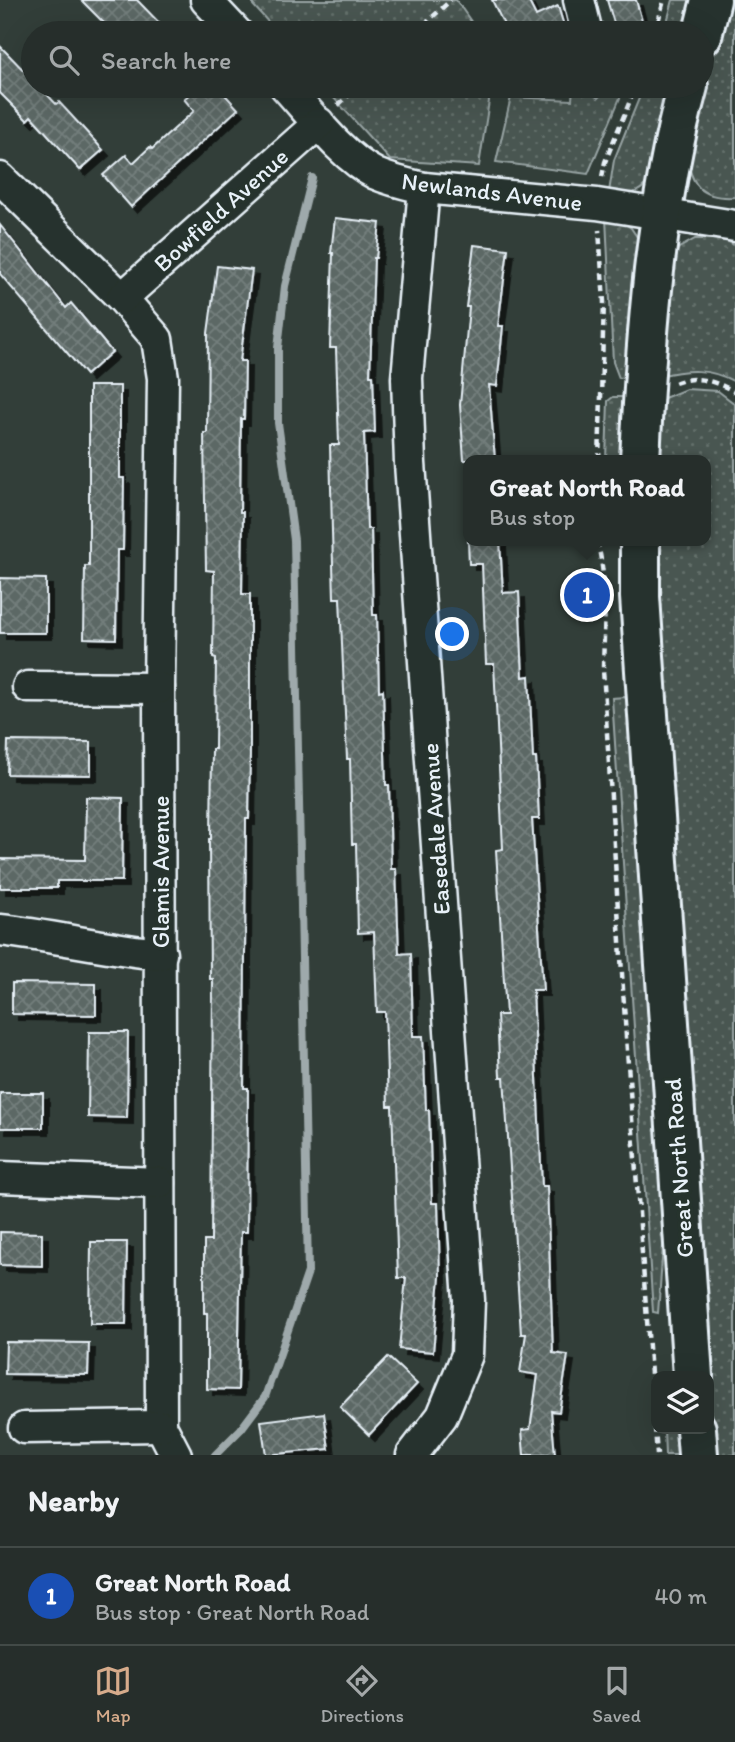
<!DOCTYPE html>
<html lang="en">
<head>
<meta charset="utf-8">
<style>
	:root { --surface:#262e2b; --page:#323a37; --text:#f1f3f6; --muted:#a4a8a9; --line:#424a47; --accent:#d6ab8b }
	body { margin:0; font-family:Itim,sans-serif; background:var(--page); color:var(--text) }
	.controls { position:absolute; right:21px; bottom:21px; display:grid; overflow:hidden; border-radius:14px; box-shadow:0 7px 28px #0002 }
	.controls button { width:63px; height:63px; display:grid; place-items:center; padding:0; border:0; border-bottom:2px solid var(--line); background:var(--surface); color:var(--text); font:35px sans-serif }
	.you { position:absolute; left:453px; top:635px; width:24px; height:24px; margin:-18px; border:5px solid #fff; border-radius:50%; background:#1a73e8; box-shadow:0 0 0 10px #1a73e833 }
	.badge { display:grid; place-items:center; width:46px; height:46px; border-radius:50%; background:var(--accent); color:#fff; font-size:23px; font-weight:700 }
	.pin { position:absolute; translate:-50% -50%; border:4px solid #fff; box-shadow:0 2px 7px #0006 }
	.popup { position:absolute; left:463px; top:455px; width:248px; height:91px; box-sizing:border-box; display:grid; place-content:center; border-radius:14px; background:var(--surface); filter:drop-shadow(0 2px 5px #0005); font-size:23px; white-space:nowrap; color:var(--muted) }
	.popup b { font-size:26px; color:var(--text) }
	.popup::after { content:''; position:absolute; left:50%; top:100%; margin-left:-14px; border:14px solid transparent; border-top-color:var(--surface) }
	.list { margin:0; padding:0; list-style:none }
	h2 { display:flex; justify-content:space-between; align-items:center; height:91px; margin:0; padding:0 28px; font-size:30px }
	h2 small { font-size:23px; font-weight:400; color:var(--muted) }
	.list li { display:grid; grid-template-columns:46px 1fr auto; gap:21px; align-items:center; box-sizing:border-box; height:98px; padding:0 28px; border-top:2px solid var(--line) }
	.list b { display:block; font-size:26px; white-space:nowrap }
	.list p { margin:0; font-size:23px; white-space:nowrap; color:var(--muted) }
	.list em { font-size:23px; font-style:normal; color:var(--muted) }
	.icon { flex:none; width:38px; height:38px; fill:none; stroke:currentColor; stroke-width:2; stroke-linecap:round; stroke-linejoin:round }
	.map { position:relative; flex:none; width:735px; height:1455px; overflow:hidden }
	.search { position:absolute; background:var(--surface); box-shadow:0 7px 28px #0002; left:21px; right:21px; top:21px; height:77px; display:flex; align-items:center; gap:18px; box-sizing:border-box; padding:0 24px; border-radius:38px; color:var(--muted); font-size:26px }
	.sheet { height:189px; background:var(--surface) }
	nav { display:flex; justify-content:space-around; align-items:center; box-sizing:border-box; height:98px; border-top:2px solid var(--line); background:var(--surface); font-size:19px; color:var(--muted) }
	nav a { display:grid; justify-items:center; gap:4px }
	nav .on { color:var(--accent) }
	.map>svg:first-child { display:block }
	.grass { fill:url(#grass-dots); stroke:#98a4a4; stroke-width:2 }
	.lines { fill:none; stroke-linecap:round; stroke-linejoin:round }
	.stream { stroke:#9ea9ab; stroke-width:8 }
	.building { fill:url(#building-cross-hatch); stroke:#e8f1f8; stroke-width:2; filter:url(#shadow) }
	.street-casing { stroke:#e8f1f8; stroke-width:35 }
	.secondary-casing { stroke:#e8f1f8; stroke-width:44 }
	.path { stroke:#e8f1f8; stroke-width:4.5; stroke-dasharray:7 5; stroke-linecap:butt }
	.street { stroke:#26332d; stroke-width:30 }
	.secondary { stroke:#26332d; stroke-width:38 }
	.labels { text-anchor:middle; stroke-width:7; stroke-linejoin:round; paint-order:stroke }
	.street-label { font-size:24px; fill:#e8f1f8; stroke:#26332d }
</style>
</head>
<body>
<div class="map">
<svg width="735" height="1455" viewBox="0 0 735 1455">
	<defs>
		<pattern id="grass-dots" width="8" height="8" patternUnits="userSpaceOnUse" patternTransform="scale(1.75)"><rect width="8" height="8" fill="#495651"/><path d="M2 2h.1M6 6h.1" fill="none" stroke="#636f6b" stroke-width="1.8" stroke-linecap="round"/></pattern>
		<pattern id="building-cross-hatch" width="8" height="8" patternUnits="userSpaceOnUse" patternTransform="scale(1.75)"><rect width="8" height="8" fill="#5c6865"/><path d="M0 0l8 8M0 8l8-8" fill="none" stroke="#737e7c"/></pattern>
		<filter id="shadow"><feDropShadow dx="6" dy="6" stdDeviation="0" flood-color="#0009"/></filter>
	</defs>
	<rect width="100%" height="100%" fill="#323e39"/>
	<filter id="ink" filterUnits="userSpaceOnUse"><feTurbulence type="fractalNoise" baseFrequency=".0143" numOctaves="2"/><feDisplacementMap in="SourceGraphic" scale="14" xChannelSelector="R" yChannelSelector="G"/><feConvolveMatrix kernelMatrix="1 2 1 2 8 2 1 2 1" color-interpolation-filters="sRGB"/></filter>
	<g filter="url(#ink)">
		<g class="grass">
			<path d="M253 0H456L479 33H278L253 5Z"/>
			<path d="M673 0H691L682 33H664Z"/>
			<path d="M725 0H735V197C699 199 692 185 685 152Z"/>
			<path d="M323 86H487L489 101 479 166 390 160Z"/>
			<path d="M573 86H582L598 98 609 86H625L588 174 496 162 511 97 572 100Z"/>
			<path d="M644 86H669L652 173C642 196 632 194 609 192L614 160Z"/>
			<path d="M606 218 621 221 631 228 639 240 631 307 627 377 619 378 613 362Z"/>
			<path d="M695 239H724L735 246V382C710 368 687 369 660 376L667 268 679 248Z"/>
			<path d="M686 389 718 391 735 404V1455H710L709 1376H704L656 541H706V460H657V401Z"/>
			<path d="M613 397H622L626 403 623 460H606L608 401Z"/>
			<path d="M625 697 629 705 664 1233 658 1313 653 1312 612 698Z"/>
			<path d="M664 1429H675L678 1455H665Z"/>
		</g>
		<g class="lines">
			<path class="stream" d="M215 1455 241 1429 265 1397 308 1272 294 540 278 423V348L285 286 312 178"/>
		</g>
		<g class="building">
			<path d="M81 0H137L169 33H131L123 24 114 33Z"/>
			<path d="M492 0H528L536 16 558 6 566 33H496L506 29Z"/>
			<path d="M607 0H636L644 28 626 33H617Z"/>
			<path d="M0 46 33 80V86H39L56 104 59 102 103 150 80 170 31 116 27 120 0 93Z"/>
			<path d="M199 86H217L238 109 131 207 103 175 126 155 133 163 150 147 152 149 194 111 184 99Z"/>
			<path d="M335 218 380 223 376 258H374L370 375H373L375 432 364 433 367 529H371L373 615H377L379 691 383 690 386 785H389L391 869H396L399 954 411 953 413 1036H423L426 1110H429L432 1203H438L440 1277 433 1352 399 1349 406 1278H398L392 1106H388L385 1012H377L374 932 358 933 356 844H352L350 759H347L340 598H334L332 531 330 445H339L336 348H330L333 253H331Z"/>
			<path d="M0 225 66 308 71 303 112 352 86 375 0 274Z"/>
			<path d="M474 245 508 249 498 326H503L497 386 489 385 495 460H464L460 405 469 307H466Z"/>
			<path d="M217 266 252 270 240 361H245L244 419H241L240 512H243L242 594H250V750L249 819H246L244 1088H248L247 1232H241L238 1390 207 1389V1313H204V1241H211L213 979H210L209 839H211L212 749H215L216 658 213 657 214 571 206 570 204 433H207L208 333Z"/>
			<path d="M89 386H120V478H124L123 550H117L116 639 84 638 85 566H89Z"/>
			<path d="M468 541H500L503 593 519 592 523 677 529 676 533 758H536L539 819H532L543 990H533L542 1186H547L553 1353 568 1355 559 1412 551 1411 555 1455H524L522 1430 530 1429 538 1375 520 1372 526 1334H521L504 1077H500L497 1015H506L496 850 503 849 494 664H486L482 564H469Z"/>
			<path d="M0 578 46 579V633H0Z"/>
			<path d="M8 741 91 742V775L7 774Z"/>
			<path d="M86 797 123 798 122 881H57V888H0V859L85 860Z"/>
			<path d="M12 983 96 984V1015L12 1014Z"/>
			<path d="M89 1032H128L127 1118 88 1117Z"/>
			<rect x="0" y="1093" width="43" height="35"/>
			<path d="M0 1232 42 1233V1266L0 1265Z"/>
			<path d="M91 1242H127L126 1324H90Z"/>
			<path d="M6 1342 89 1343 88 1375 5 1374Z"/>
			<path d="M388 1357 417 1384 369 1435 340 1407Z"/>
			<path d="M324 1413 329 1449 266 1455 261 1421Z"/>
		</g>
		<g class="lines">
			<g class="street-casing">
				<g id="street">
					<path d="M206 0 237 33"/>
					<path d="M579 0 587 33"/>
					<path d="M285 86C311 114 342 157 376 174 392 181 407 184 424 188L597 204 735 226"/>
					<path d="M0 178 122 298 157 339 163 378 159 688 161 1426 176 1455"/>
					<path d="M122 298 319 123"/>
					<path d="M28 687 159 688"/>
					<path d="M0 930C54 936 107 949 161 954"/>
					<path d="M0 1177 160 1183"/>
					<path d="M24 1428 161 1426"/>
					<path d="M412 1455 442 1416 467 1355 469 1300 410 463 407 378 424 188"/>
				</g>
			</g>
			<g class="secondary-casing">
				<g id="secondary">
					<path d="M702 36 711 0"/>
					<path d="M640 460C646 335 655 207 688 86"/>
					<path d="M640 541V597L693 1376"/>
					<path d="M696 1429 698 1455"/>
				</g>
			</g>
			<g class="path">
				<path d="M415 33 451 0"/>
				<path d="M655 33 664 0"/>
				<path d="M338 105 359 86"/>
				<path d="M602 177 605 162 636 86"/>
				<path d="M675 383C696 374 717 382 735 392"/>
				<path d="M599 460 604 302 599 230"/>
				<path d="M597 541C608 582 604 626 603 669L626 1037 657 1455"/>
			</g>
			<use href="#street" class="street"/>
			<use href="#secondary" class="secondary"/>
		</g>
	</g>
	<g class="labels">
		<g class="street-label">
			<text transform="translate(492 192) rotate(7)" y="8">Newlands Avenue</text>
			<text transform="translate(221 210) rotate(-42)" y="8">Bowfield Avenue</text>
			<text transform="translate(436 829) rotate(-94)" y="8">Easedale Avenue</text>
			<text transform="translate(161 872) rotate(-90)" y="8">Glamis Avenue</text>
			<text transform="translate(679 1168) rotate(-94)" y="8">Great North Road</text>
		</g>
	</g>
</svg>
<div class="controls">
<button><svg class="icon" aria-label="layers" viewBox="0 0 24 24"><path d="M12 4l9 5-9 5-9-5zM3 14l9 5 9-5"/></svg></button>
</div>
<div class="you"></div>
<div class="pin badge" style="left:587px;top:595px;background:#1a4fb4">1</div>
<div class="popup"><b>Great North Road</b>Bus stop</div>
<div class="search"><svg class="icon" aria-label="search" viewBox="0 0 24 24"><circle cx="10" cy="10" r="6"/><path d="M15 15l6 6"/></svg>Search here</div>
</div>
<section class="sheet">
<h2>Nearby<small></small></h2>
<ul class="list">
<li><span class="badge" style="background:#1a4fb4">1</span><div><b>Great North Road</b><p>Bus stop · Great North Road</p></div><em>40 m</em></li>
</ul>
</section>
<nav>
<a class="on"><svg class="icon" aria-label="map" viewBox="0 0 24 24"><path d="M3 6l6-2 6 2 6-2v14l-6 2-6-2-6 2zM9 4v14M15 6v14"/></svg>Map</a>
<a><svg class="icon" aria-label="directions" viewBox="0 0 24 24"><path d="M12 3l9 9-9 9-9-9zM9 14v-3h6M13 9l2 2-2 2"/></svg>Directions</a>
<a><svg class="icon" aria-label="saved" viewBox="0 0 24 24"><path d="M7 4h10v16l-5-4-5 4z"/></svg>Saved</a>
</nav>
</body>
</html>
